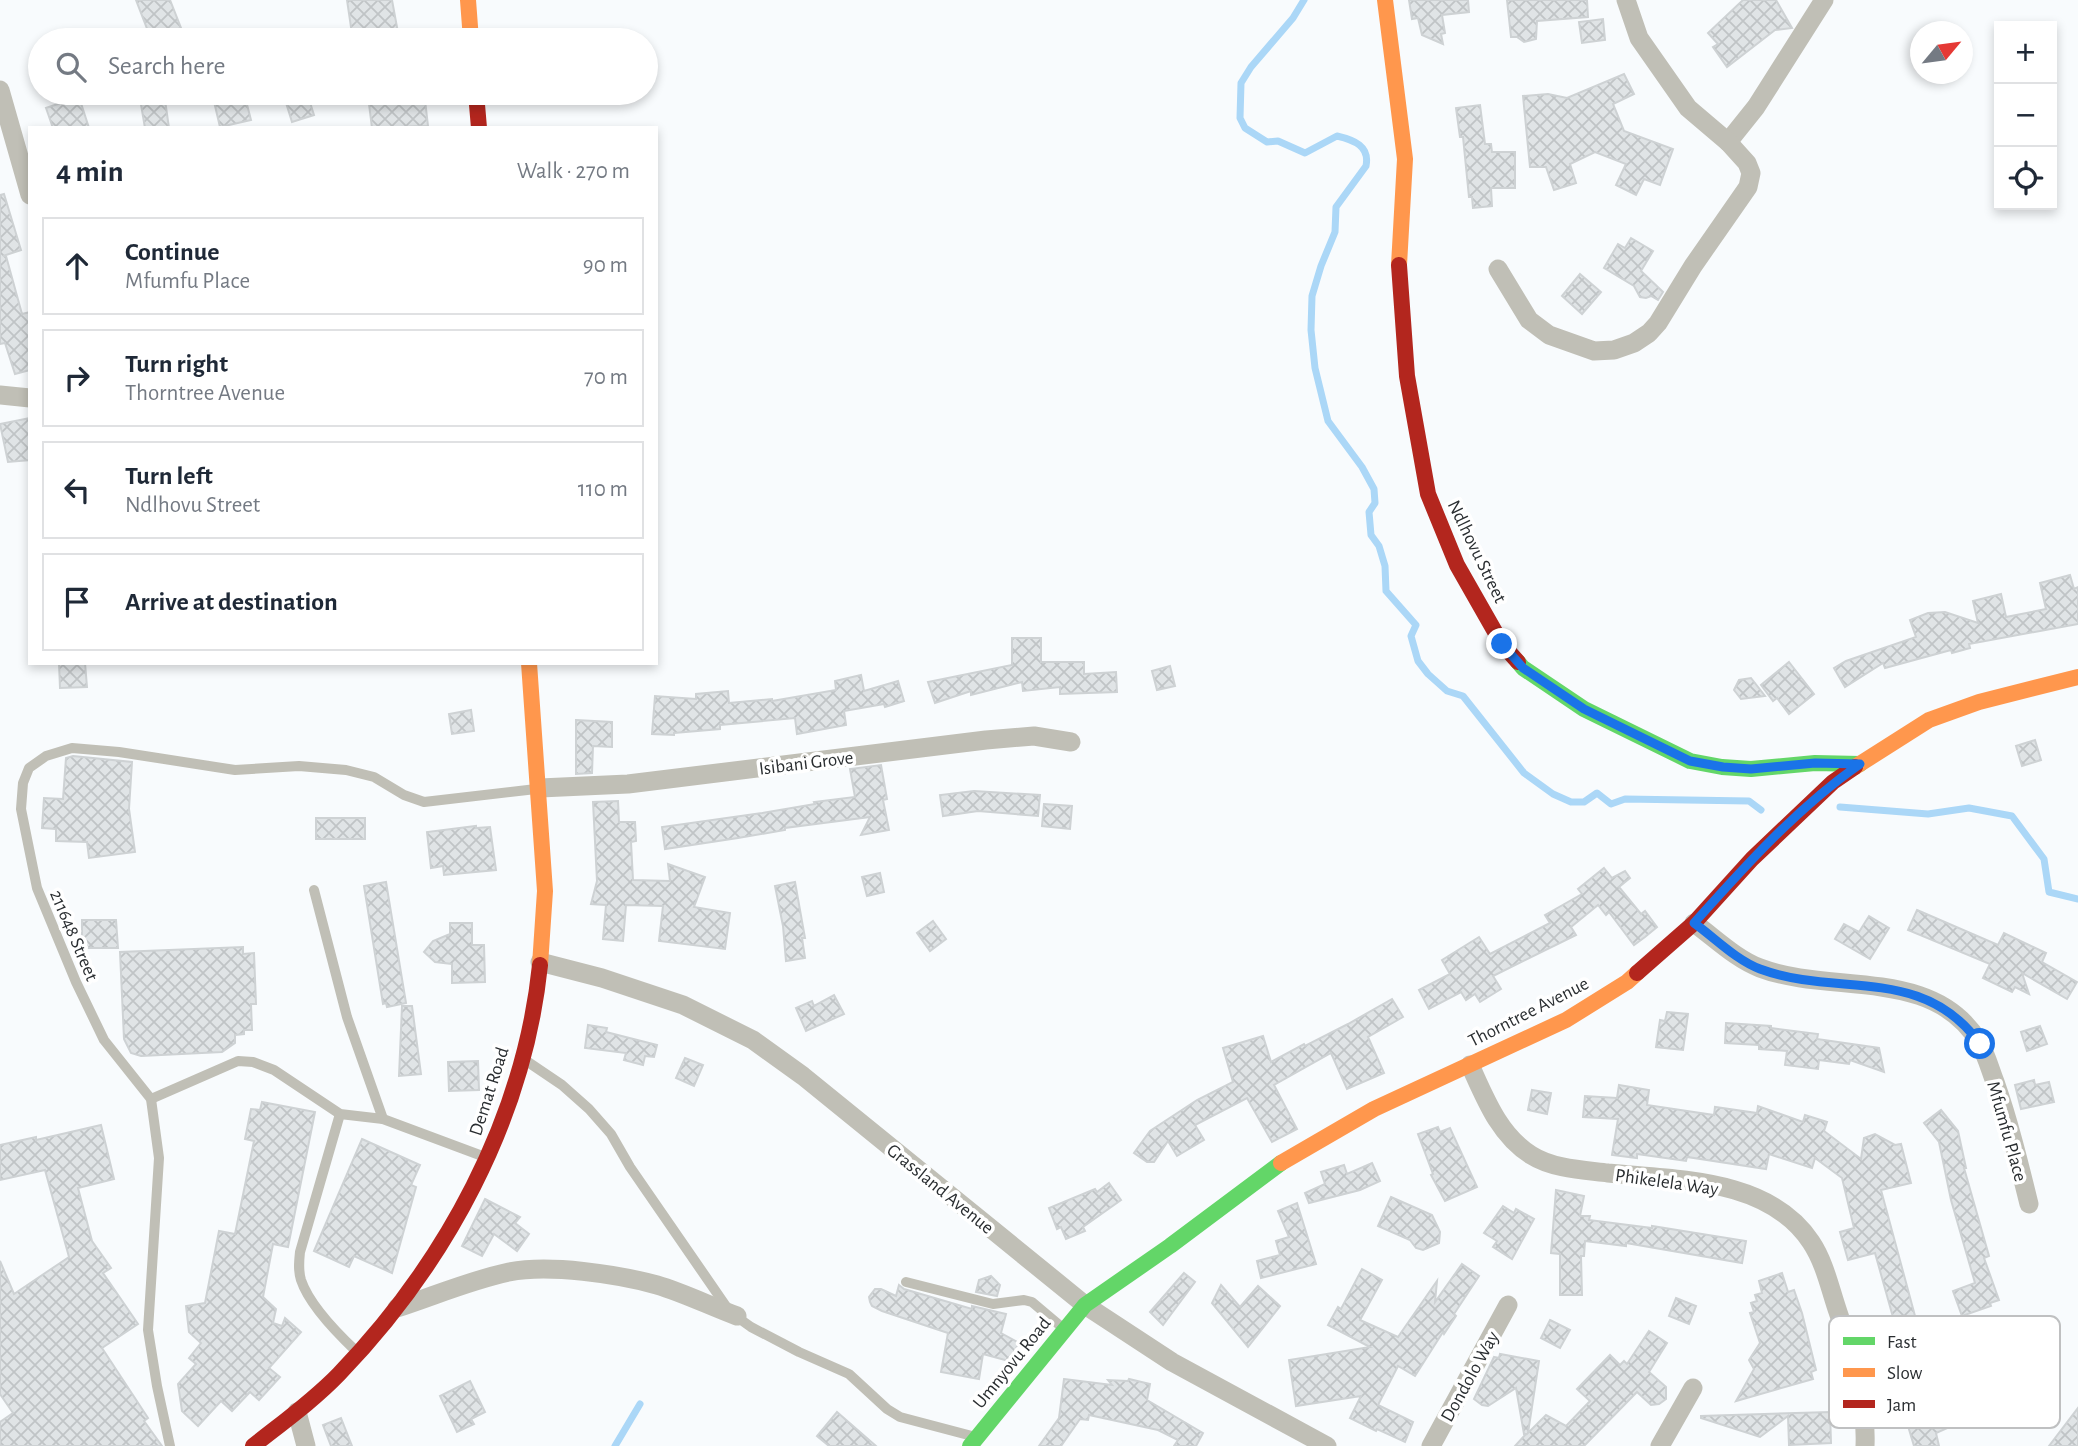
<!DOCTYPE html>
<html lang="en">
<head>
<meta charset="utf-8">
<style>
	:root { --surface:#fff; --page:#f2f2f3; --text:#1f2937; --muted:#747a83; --line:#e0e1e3 }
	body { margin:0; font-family:"Alegreya Sans",sans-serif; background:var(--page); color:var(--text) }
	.controls { position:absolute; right:21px; top:21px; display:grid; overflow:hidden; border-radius:0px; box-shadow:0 4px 10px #0003 }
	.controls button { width:63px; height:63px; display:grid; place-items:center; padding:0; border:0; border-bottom:2px solid var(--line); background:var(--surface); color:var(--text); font:35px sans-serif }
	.compass { position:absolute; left:1910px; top:21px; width:63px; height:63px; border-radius:50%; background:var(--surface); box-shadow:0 4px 10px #0003; rotate:61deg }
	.stop { position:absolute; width:21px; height:21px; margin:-16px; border:5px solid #1a73e8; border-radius:50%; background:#fff }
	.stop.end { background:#1a73e8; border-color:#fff; box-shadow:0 2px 7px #0008 }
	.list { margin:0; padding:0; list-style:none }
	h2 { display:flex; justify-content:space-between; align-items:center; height:91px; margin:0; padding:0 28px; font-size:30px }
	h2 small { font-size:23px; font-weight:400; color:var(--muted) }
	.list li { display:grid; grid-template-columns:46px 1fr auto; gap:21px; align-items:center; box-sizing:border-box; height:98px; margin:0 14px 14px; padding:0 14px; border:2px solid var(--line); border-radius:0px }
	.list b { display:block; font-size:26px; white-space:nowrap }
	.list p { margin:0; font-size:23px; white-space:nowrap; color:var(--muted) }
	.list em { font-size:23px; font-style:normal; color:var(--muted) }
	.icon { flex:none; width:38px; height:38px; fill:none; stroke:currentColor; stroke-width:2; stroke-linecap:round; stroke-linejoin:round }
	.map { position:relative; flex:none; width:2078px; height:1446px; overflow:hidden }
	.search { position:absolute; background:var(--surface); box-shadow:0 4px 10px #0003; left:28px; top:28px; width:630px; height:77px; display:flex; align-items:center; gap:18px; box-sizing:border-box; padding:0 24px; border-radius:38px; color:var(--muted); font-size:26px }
	.panel { position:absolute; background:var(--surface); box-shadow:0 4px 10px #0003; left:28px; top:126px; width:630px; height:539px; border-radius:0px }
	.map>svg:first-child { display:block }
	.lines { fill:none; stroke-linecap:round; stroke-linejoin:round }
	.stream { stroke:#abd7f7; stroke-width:7 }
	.building { fill:url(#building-cross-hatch); stroke:#ced2d4; stroke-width:2 }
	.lane { stroke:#c0bfb6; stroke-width:10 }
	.street { stroke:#c0bfb6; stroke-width:19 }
	.fast { stroke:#63d668; stroke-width:16 }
	.slow { stroke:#ff974d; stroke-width:16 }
	.jam { stroke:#b3261e; stroke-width:16 }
	.route { stroke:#1a73e8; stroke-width:9 }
	.labels { text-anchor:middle; stroke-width:7; stroke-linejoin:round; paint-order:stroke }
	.street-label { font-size:19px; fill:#2a2e31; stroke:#fff }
	.key { fill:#fff; stroke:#bfc0c1; stroke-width:2 }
	.key-label { font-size:19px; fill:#2a2e31 }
</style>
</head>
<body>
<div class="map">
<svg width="2078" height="1446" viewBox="0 0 2078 1446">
	<defs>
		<pattern id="building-cross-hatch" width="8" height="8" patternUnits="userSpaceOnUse" patternTransform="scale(1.75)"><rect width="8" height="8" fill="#e0e4e6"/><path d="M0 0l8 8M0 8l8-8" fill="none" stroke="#c0c4c6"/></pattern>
	</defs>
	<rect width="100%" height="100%" fill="#f8fbfd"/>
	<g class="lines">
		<g class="stream">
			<path d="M1304 0 1293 18 1251 67 1241 83 1240 118 1245 128 1267 142 1278 141 1305 153 1337 136C1354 140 1370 146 1366 166L1336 207 1335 232 1321 266 1312 296 1311 330 1315 368 1328 421 1362 467 1374 489 1375 503 1369 512 1371 535 1379 546 1385 566 1386 591 1416 625 1411 636 1418 661 1428 674 1447 691 1463 696 1524 773 1553 794 1571 802H1584L1597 793 1611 804 1625 799 1749 801 1761 810"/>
			<path d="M1840 807 1928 814 1969 808 2012 816 2044 859 2049 892 2078 899"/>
			<path d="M615 1446 640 1404"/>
		</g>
	</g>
	<g class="building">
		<path d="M136 0H170L181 28 151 39Z"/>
		<path d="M347 0H392L399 38H393V40H356L355 33 352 34Z"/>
		<path d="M1409 0H1468L1469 12 1442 15 1445 33 1441 34 1443 44 1422 35 1418 18 1412 19Z"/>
		<path d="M1507 0H1587L1588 17 1537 21 1536 39 1524 42 1517 37H1511Z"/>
		<path d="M1743 0H1776L1792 28 1775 30 1727 67 1713 47 1718 44 1708 33Z"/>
		<path d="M1603 19 1605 40 1582 43 1579 22Z"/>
		<path d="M1624 74 1634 94 1613 104 1624 131 1673 149 1660 185 1644 179 1636 195 1616 185 1626 164 1595 152 1570 164 1576 183 1554 190 1546 167H1530L1523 96 1548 94 1567 98Z"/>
		<path d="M139 93H164L169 128H145Z"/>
		<path d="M212 93H244L251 120 220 127Z"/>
		<path d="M283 93H307L314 115 292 122Z"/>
		<path d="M399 93H415V101L425 100 428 126 372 128 368 96Z"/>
		<path d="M79 97 89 128H53L46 108Z"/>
		<path d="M1480 105 1485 144H1491L1492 152H1515V188H1491L1492 206 1473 208 1472 197H1469L1463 137H1460L1456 108Z"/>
		<path d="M4 194 21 250 3 256H6L22 314 30 312V370L15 374 5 343 0 344V195Z"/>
		<path d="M1631 238 1653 251 1641 271 1663 292 1658 300 1651 296 1646 298 1640 297 1634 286 1604 268 1618 244 1625 248Z"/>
		<path d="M1580 274 1601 292 1582 314 1562 296Z"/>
		<path d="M30 418V460L8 462 0 424Z"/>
		<path d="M2070 575 2074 589 2078 587V624L1969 644 1970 648 1952 653 1951 650 1885 668 1883 663 1845 687 1834 668 1846 661 1916 637 1910 620 1928 613 1945 612 1978 623 1973 601 2001 594 2006 617 2046 609 2040 583Z"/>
		<path d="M1012 638H1041V662H1084V674L1116 672 1117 692 1060 694V687L1023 691 1022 682 971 695V691L935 703 928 682 1012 665Z"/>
		<path d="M1789 662 1814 694 1789 714 1777 698 1773 701 1761 685Z"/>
		<path d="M59 663H85L87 687 60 688Z"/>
		<path d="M1170 666 1175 686 1157 690 1152 671Z"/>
		<path d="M861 675 864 691 898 681 904 701 885 707 884 704 844 711 846 725 797 734 795 718 720 725V729L674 733V735L652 734 655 696 696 699V694L728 691 729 703 772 699V701L836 690 835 681Z"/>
		<path d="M1751 678 1765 696 1741 699 1734 690 1739 680Z"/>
		<path d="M471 710 474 731 452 734 449 714Z"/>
		<path d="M576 720 612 722V747L593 746 592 773 576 774Z"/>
		<path d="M2035 740 2041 760 2022 766 2016 746Z"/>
		<path d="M73 756 132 762 129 809 135 852 89 858 87 842 56 841V829L42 828 44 798 63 799 66 758Z"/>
		<path d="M881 765 887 799 883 800 889 830 861 835 870 817 785 828V830L738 838 665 849 662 827 762 813 815 804 814 802 855 797 850 769Z"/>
		<path d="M974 791 1040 795 1038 816 978 811 943 816 940 795Z"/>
		<path d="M618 801 619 822H635L636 841 631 842 633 880 670 881 668 864 705 877 694 907 730 913 725 949 659 941 663 906 626 905 623 941 603 939 606 905 591 904 597 881 593 802Z"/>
		<path d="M1044 804 1072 806 1070 829 1042 826Z"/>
		<rect x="316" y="818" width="49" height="21"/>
		<path d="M476 826V828L490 827 496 870 444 875 443 866 431 868 427 832Z"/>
		<path d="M1604 868 1612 878 1625 871 1630 878 1619 887 1641 914 1645 911 1657 927 1645 937 1634 945 1609 912 1606 915 1598 905 1571 927 1576 935 1493 976 1501 989 1480 1002 1475 994 1466 1000 1461 992 1429 1009 1419 990 1450 974 1442 960 1479 937 1490 954 1550 923 1545 915 1582 894 1578 889Z"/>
		<path d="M880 873 884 892 867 896 862 877Z"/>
		<path d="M386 882 406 1003 387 1007 386 1003 383 1004 364 886Z"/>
		<path d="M795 882 805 938H802L805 958 786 961 783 926 775 886Z"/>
		<path d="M1917 910 1998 945 2004 933 2046 953 2042 962 2077 982 2067 999 2022 973 2029 994 2015 987 2012 992 1983 978 1990 964 1908 930Z"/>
		<path d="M1869 916 1889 928 1870 959 1835 939 1844 924 1859 932Z"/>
		<path d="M82 920H116L118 948H82Z"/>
		<path d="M933 921 946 939 930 951 917 933Z"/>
		<path d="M450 923H472V945H484L485 982 452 983V964L435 962 424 952 433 941 450 934Z"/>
		<path d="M243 947V954L254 953 256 1004H251L252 1030H244V1034L235 1035V1043L222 1052 141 1056 131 1053 124 1039 120 952Z"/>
		<path d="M834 995 844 1014 806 1031 796 1008 812 1001 814 1006Z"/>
		<path d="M1392 999 1403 1017 1368 1037 1384 1073 1347 1089 1331 1053 1274 1085 1297 1129 1272 1142 1247 1098 1195 1125 1204 1140 1177 1156 1168 1141 1154 1162H1147L1134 1153 1150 1131 1197 1100 1233 1082 1223 1048 1263 1036 1271 1062 1304 1044 1305 1046 1348 1024Z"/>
		<path d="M402 1006H412L421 1074 399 1076Z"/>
		<path d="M1667 1012 1688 1014 1683 1050 1656 1047 1660 1020 1665 1021Z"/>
		<path d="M1726 1023 1771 1026V1028L1818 1034 1817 1039 1879 1048 1884 1072 1850 1060 1849 1064 1819 1060 1818 1069 1785 1065 1787 1051 1759 1049V1045L1725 1043Z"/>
		<path d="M588 1025 607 1028 606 1032 657 1045 654 1057 645 1056 643 1065 624 1060 626 1053 585 1048Z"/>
		<path d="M2040 1026 2047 1044 2027 1051 2021 1032Z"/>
		<path d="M685 1058 703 1065 694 1086 676 1078Z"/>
		<path d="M478 1061 479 1090 449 1091 448 1062Z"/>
		<path d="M2034 1080 2035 1085 2049 1082 2054 1102 2021 1109 2015 1085Z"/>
		<path d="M1619 1085 1649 1090 1647 1105 1714 1115 1715 1107 1757 1113 1758 1106 1803 1122 1805 1115 1827 1122 1824 1131 1861 1159 1864 1138 1875 1134 1895 1145 1901 1144 1911 1183 1881 1190 1918 1327 1938 1322 1945 1348 1928 1353 1942 1406 1956 1409 1960 1413 1961 1422 1936 1433 1939 1446H1914L1902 1406 1899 1407 1890 1374 1904 1370 1896 1335H1898L1875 1253 1848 1260 1840 1232 1854 1228 1842 1178 1815 1158 1812 1168 1769 1154 1766 1169 1687 1157 1686 1161 1637 1154V1158L1612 1155 1618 1119 1583 1117 1585 1096 1617 1098Z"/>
		<path d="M1532 1090 1551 1093 1547 1114 1528 1110Z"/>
		<path d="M262 1102 315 1112 288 1247 273 1244 263 1297 276 1309 273 1323 282 1326 285 1318 301 1332 269 1368 280 1377 259 1400 250 1392 232 1411 221 1401 198 1426 182 1411 178 1384 196 1364 189 1358 201 1343 189 1332 186 1306 205 1303 219 1231 235 1234 254 1141 245 1139 251 1109 260 1110Z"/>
		<path d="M1941 1110 1958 1131 1966 1168H1964L1989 1256 1984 1258 1999 1300 1990 1303 1991 1306 1962 1316 1953 1291 1975 1283 1951 1200 1939 1142 1924 1123Z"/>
		<path d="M101 1125 114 1179 78 1188 92 1241 111 1268 103 1273 138 1324 102 1348 148 1418 144 1421 162 1446H0V1422L13 1413 0 1394V1261L14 1294 69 1257 45 1170 0 1180V1145L36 1137V1140Z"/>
		<path d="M1438 1127 1440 1132 1450 1128 1477 1187 1445 1201 1431 1175 1433 1174 1418 1134Z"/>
		<path d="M362 1139 420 1165 411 1185 416 1187 392 1273 354 1256 349 1267 314 1251Z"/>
		<path d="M1372 1163 1380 1181 1360 1190 1309 1203 1305 1193 1325 1184 1321 1172 1344 1165 1347 1174Z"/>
		<path d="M1109 1183 1121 1200 1083 1227 1085 1231 1066 1239 1061 1227 1057 1229 1049 1208 1095 1189 1097 1192Z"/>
		<path d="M1556 1190 1584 1196 1580 1216H1590L1589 1220 1652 1228V1226L1746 1241 1742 1263 1626 1243V1246L1585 1241 1584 1256H1581L1582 1295H1560V1254L1551 1253Z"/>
		<path d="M1391 1197 1432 1215 1440 1232 1439 1243 1423 1250 1416 1248 1410 1240 1378 1226Z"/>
		<path d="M485 1199 520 1217 515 1223 529 1234 517 1251 494 1234 482 1256 462 1246Z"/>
		<path d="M1297 1203 1316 1264 1261 1278 1257 1261 1280 1255 1276 1241 1289 1237 1278 1211Z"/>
		<path d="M1503 1206 1514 1213 1516 1209 1534 1219 1512 1259 1493 1247 1497 1241 1484 1233Z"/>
		<path d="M1462 1264 1479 1276 1454 1314 1456 1316 1444 1334 1443 1332 1415 1376 1398 1366 1378 1405 1413 1422 1405 1442 1377 1429 1376 1431 1350 1418 1361 1396 1296 1406 1289 1360 1370 1347 1328 1325 1338 1307 1341 1309 1362 1269 1382 1280 1360 1320 1398 1337 1437 1281 1435 1302Z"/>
		<path d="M1184 1273 1195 1282 1163 1325 1150 1312Z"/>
		<path d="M1782 1273 1788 1292 1794 1290 1802 1313 1816 1370 1811 1372 1813 1379 1736 1401 1754 1369 1749 1360 1760 1343 1750 1313 1754 1312 1751 1303 1757 1301 1755 1295 1762 1293 1759 1281Z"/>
		<path d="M991 1276 1000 1285 997 1296 976 1292 979 1280Z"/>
		<path d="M899 1285 904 1289 972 1309V1306L1006 1314 1001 1333 1019 1343 1009 1361 983 1354 979 1379 941 1372 948 1333 882 1311 872 1306 870 1302 869 1297 875 1289H881L896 1296Z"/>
		<path d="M1221 1285 1240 1307 1258 1286 1280 1306 1248 1347 1212 1303Z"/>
		<path d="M1676 1298 1696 1306 1689 1324 1669 1316Z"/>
		<path d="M1550 1320 1570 1330 1560 1348 1541 1338Z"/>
		<path d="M1649 1331 1667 1343 1649 1372 1666 1387V1399L1659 1404 1651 1405 1637 1392 1584 1446H1515L1526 1434H1524L1516 1388 1488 1406 1482 1405 1474 1399 1494 1357 1499 1358 1500 1354 1539 1361 1528 1433 1546 1415 1566 1426 1590 1401 1577 1389 1610 1355 1620 1365 1624 1361 1627 1364Z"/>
		<path d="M1064 1379 1112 1385 1108 1380 1128 1381 1129 1379 1150 1384 1147 1400 1203 1433 1196 1446H1174L1178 1440 1158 1430 1089 1415 1088 1420 1080 1419 1061 1446H1039L1059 1418Z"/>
		<path d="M470 1381 485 1412 471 1419 474 1424 457 1432 440 1396Z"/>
		<path d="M2078 1408V1446H2049Z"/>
		<path d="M837 1412 876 1446H829L817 1436Z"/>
		<path d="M1830 1412 1831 1443 1789 1445 1788 1416 1760 1437 1701 1418V1416Z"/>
		<path d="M341 1418 352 1446H331L323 1425Z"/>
	</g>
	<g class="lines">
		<g class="lane">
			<path d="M314 890 347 1017 383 1119"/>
			<path d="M525 1060 562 1085 589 1109 611 1134 630 1167 730 1312 751 1327 799 1352 849 1374 887 1409 900 1417 972 1436"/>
			<path d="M151 1099 238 1061 253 1062 274 1070 340 1114 383 1119 485 1157"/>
			<path d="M340 1114 300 1252C299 1262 298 1270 301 1280 309 1304 338 1334 356 1351"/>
			<path d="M906 1282 993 1304 1024 1300 1032 1302 1064 1329"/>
			<path d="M170 1446 157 1386 148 1330 159 1158 151 1099 104 1040 76 982 37 888 21 809 23 783 29 768 46 756 72 748 119 752 235 770 299 766 346 770 374 777 404 795 424 802 536 789"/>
		</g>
		<g class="street">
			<path d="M0 90 30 195"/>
			<path d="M1728 142 1756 107 1824 0"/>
			<path d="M1498 269 1529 320 1549 335 1594 351 1614 350 1634 343 1649 333 1658 323 1693 266 1748 187 1751 173 1747 163 1728 142 1688 108 1639 38 1626 0"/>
			<path d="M0 395 30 398"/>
			<path d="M540 788 628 784 986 740 1034 736 1071 742"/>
			<path d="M1694 923C1715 938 1736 959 1760 968 1831 995 1933 966 1979 1042 1986 1054 1990 1069 1995 1082 2009 1122 2019 1163 2029 1204"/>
			<path d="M540 962 602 978 683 1005 753 1040 803 1076 1085 1305 1172 1362 1327 1446"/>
			<path d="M1470 1065C1485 1098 1499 1135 1531 1155 1553 1169 1584 1170 1608 1173 1677 1180 1769 1178 1811 1242 1825 1263 1830 1289 1838 1312 1852 1353 1867 1402 1865 1446"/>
			<path d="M397 1308C434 1296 471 1280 509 1272 549 1264 617 1274 657 1285 684 1293 710 1306 737 1316"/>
			<path d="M297 1412 306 1446"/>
			<path d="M1431 1446 1508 1305"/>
			<path d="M1660 1446 1693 1388"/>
		</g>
		<g class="fast">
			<path d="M1518 662 1523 668 1584 709 1690 761 1722 767 1751 769 1815 763 1860 764"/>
			<path d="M970 1446 1085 1305 1170 1246 1281 1163"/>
		</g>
		<g class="slow">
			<path d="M468 0 471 40"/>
			<path d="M1385 0 1405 159 1399 265"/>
			<path d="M529 663 545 891 540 965"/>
			<path d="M1855 767 1929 720 1979 702 2078 677"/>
			<path d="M1281 1163 1374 1109 1566 1020 1627 982 1637 973"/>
		</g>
		<g class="jam">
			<path d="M476 93 479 128"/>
			<path d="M1399 265 1407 376 1428 494 1457 565 1502 644 1518 662"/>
			<path d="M1637 973 1694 923 1752 859 1833 782 1855 767"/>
			<path d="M253 1446C282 1423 313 1401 339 1374 445 1264 524 1120 540 965"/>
		</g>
	</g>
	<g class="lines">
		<path class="route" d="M1502 644 1523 668 1584 709 1690 761 1723 767 1751 769 1815 763 1860 764C1797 808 1745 866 1694 923 1715 938 1736 960 1760 969 1839 998 1923 964 1980 1044"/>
	</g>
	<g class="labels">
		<g class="street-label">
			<text transform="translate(1478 551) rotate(64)" y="7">Ndlhovu Street</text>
			<text transform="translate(806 762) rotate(-7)" y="7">Isibani Grove</text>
			<text transform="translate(75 935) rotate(67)" y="7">211648 Street</text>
			<text transform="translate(1528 1011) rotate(-27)" y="7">Thorntree Avenue</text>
			<text transform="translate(488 1091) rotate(-72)" y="7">Demat Road</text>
			<text transform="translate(2008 1131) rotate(74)" y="7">Mfumfu Place</text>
			<text transform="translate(1667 1181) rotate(8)" y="7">Phikelela Way</text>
			<text transform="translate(941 1188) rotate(39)" y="7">Grassland Avenue</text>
			<text transform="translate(1011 1362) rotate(-51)" y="7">Umnyovu Road</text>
			<text transform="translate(1469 1376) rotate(-61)" y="7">Dondolo Way</text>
		</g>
	</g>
	<rect x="1829" y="1316" width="231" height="112" rx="10" class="key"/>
	<rect x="1843" y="1337" width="32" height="8" fill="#63d668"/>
	<rect x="1843" y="1368" width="32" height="9" fill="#ff974d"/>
	<rect x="1843" y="1400" width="32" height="8" fill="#b3261e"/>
	<g class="key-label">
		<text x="1887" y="1348">Fast</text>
		<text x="1887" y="1379">Slow</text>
		<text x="1887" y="1411">Jam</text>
	</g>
</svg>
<div class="controls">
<button>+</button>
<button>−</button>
<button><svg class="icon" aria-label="locate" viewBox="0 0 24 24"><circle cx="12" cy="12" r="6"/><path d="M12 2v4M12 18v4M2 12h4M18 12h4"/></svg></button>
</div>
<svg class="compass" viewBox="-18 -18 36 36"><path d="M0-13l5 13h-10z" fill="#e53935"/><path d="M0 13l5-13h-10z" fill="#747a83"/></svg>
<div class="stop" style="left:1980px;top:1044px"></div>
<div class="stop end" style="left:1502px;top:644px"></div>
<div class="search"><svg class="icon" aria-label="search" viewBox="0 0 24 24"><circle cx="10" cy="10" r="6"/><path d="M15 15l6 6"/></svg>Search here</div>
<section class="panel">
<h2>4 min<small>Walk · 270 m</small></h2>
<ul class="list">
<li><svg class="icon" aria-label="ahead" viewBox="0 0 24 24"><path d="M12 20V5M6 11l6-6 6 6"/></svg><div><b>Continue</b><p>Mfumfu Place</p></div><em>90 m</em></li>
<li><svg class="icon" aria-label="right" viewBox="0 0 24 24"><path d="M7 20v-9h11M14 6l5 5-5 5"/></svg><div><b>Turn right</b><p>Thorntree Avenue</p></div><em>70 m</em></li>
<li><svg class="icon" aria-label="left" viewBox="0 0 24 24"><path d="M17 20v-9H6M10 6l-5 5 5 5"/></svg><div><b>Turn left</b><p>Ndlhovu Street</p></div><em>110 m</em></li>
<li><svg class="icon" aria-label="arrive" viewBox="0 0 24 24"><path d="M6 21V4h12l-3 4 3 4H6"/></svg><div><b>Arrive at destination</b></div></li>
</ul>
</section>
</div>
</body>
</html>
